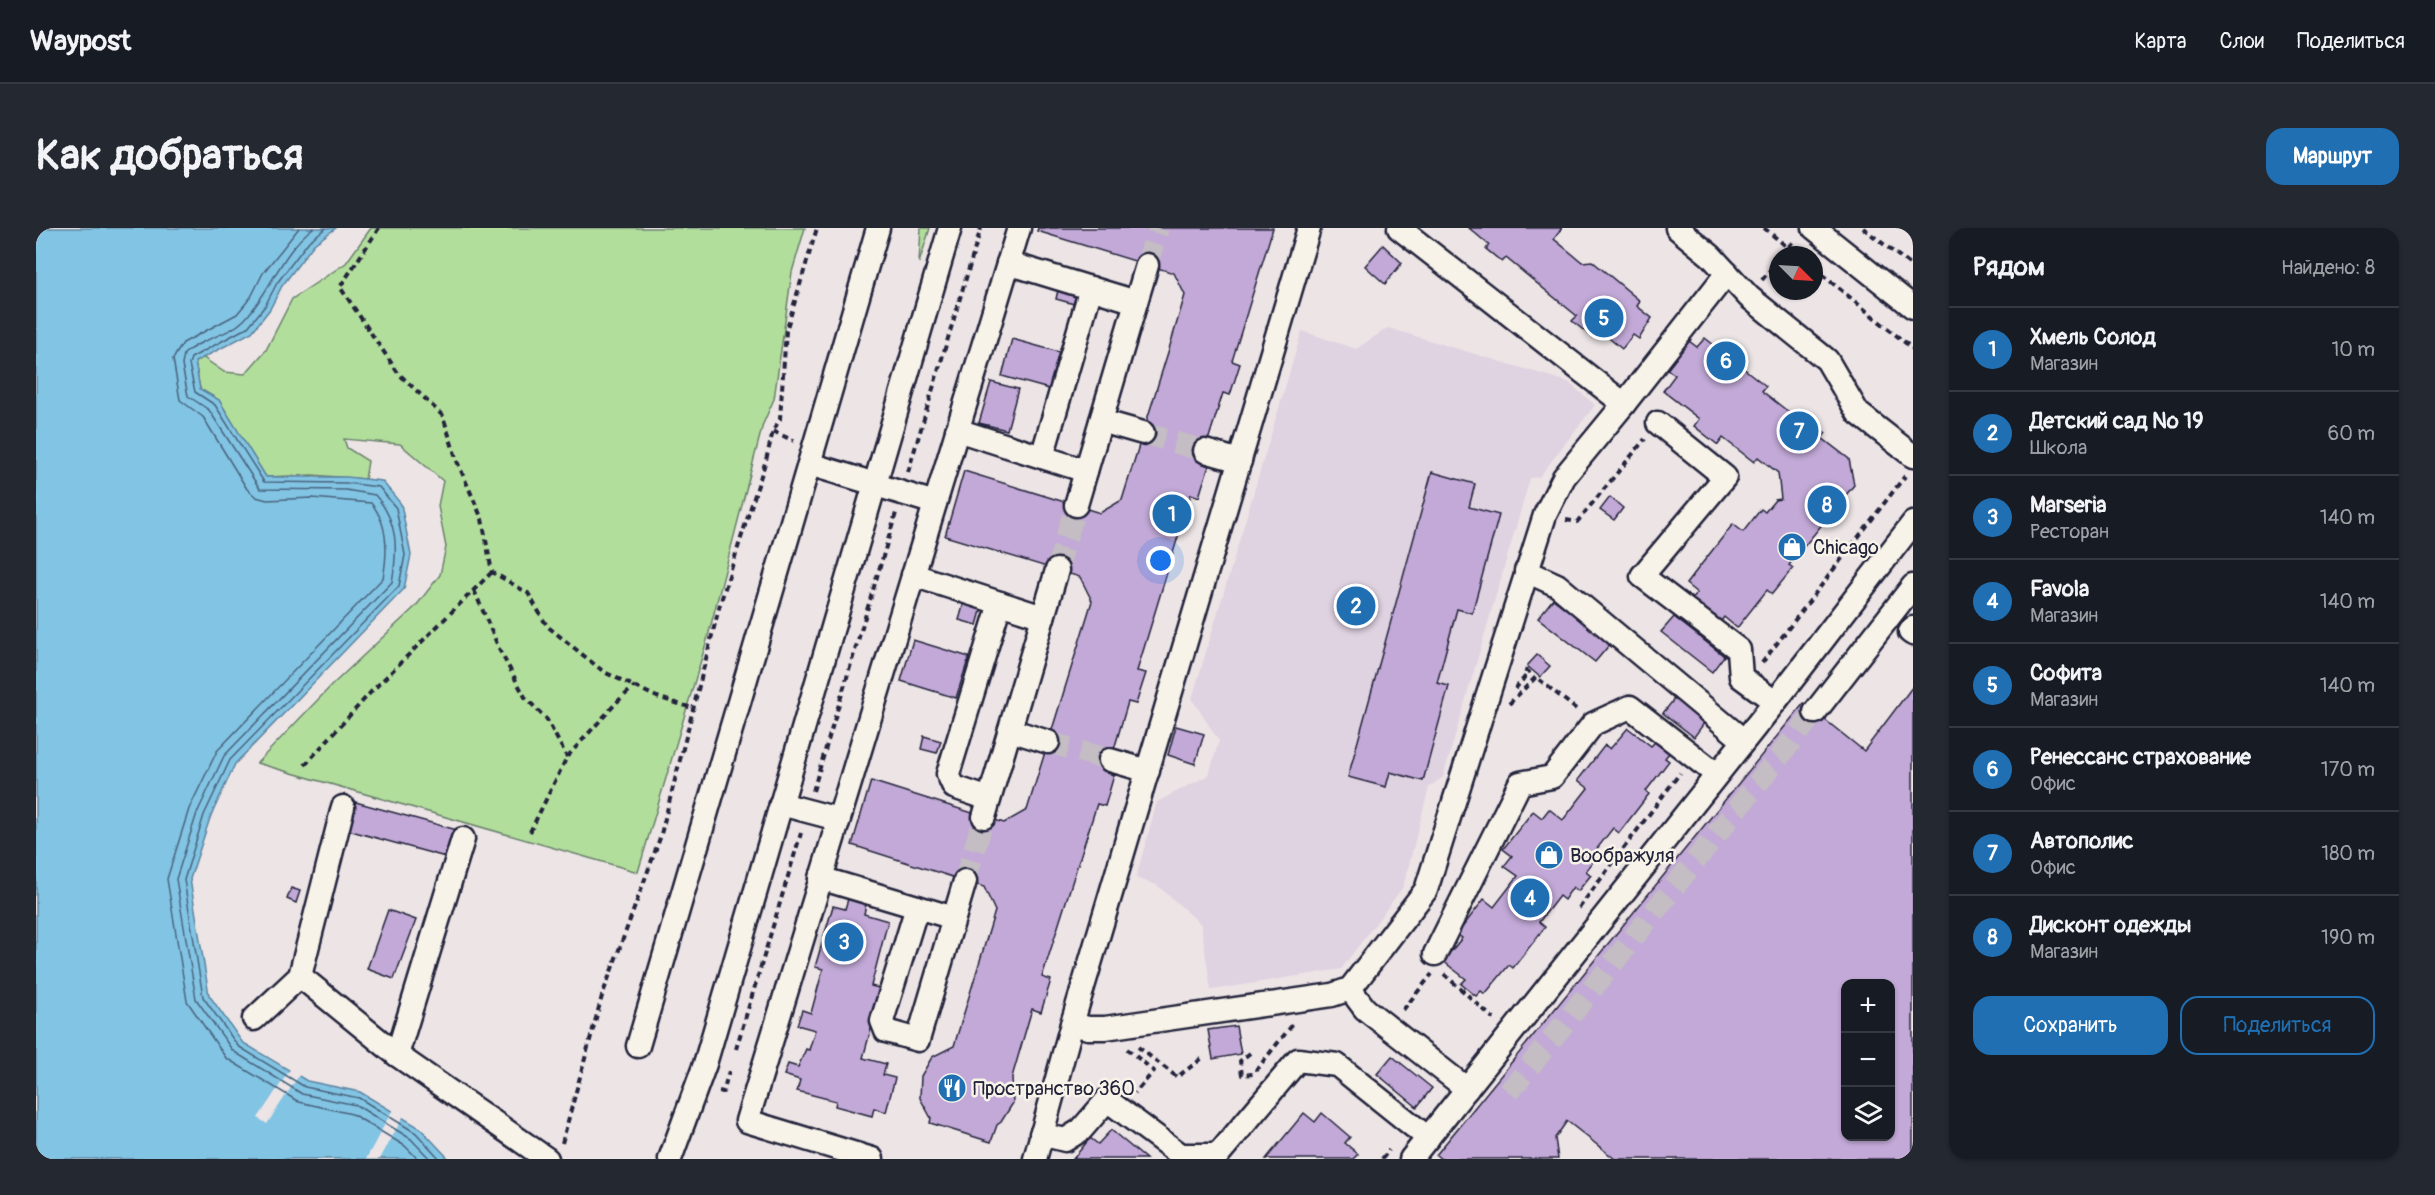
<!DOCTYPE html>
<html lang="ru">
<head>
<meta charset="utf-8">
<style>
	:root { --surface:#171b24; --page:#242831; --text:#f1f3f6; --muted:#9ea1a6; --line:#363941; --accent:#1f6fb2 }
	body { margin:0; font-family:Pangolin,sans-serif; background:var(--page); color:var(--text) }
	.controls { position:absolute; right:18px; bottom:18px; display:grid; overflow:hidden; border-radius:12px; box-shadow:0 2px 4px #0004 }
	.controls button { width:54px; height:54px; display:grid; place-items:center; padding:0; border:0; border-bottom:2px solid var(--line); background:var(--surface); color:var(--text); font:30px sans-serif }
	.compass { position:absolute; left:1733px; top:18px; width:54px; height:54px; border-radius:50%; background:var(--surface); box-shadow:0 2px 4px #0004; rotate:114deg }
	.you { position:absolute; left:1125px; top:333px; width:21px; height:21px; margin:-15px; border:4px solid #fff; border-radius:50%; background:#1a73e8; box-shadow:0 0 0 9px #1a73e833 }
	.badge { display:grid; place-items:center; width:39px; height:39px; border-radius:50%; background:var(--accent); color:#fff; font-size:20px; font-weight:700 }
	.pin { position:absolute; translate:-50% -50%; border:3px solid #fff; box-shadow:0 2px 6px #0006 }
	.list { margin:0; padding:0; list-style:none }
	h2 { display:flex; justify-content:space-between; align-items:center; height:78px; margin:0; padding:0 24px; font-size:26px }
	h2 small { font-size:20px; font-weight:400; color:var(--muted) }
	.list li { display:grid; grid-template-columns:39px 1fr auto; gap:18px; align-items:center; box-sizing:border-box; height:84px; padding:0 24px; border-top:2px solid var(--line) }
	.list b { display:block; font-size:22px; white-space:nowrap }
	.list p { margin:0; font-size:20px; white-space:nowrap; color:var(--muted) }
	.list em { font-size:20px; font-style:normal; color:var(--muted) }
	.actions { display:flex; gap:12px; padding:18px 24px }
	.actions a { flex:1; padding:14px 0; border:2px solid var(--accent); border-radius:18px; text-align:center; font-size:21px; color:var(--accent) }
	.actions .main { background:var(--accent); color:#fff }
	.icon { flex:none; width:33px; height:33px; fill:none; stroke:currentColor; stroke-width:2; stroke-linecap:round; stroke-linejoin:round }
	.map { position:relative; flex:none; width:1877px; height:931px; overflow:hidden; border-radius:18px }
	header { display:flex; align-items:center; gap:36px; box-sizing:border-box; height:84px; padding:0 30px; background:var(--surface); border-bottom:2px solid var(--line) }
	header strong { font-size:28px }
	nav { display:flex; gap:33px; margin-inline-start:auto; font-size:21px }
	.intro { display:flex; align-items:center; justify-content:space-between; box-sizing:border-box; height:144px; padding:0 36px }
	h1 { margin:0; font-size:42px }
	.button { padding:15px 27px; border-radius:18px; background:var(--accent); color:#fff; font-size:21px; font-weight:700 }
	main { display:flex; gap:36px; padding:0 36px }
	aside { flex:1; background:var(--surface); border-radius:18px; box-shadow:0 2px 4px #0004 }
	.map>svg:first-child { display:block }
	.built { fill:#dfd2e1 }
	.green { fill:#b2de9c; stroke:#6a806c; stroke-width:1.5 }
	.water { fill:#82c4e3; stroke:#5c83a0; stroke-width:1.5 }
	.pier { fill:#ece4e5 }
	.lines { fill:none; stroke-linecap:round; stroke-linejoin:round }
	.shore { stroke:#48637e; stroke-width:1.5 }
	.building { fill:#c2a9d7; stroke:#22223b; stroke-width:1.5; fill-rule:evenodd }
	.minor-tunnel { stroke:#c4bdc3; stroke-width:22; stroke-dasharray:22 11; stroke-linecap:butt }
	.minor-casing { stroke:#22223b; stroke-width:27 }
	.path { stroke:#22223b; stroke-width:4; stroke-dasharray:6 4.5; stroke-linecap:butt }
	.minor { stroke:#f7f3e8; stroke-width:22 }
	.labels { text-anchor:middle; stroke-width:5; stroke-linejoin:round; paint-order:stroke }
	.poi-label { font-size:20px; fill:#22223b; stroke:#f7f3e8; text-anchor:start }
</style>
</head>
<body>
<header>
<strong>Waypost</strong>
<nav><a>Карта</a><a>Слои</a><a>Поделиться</a></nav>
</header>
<div class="intro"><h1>Как добраться</h1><a class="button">Маршрут</a></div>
<main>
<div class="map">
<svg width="1877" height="931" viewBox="0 0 1877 931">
	<rect width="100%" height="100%" fill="#ece4e5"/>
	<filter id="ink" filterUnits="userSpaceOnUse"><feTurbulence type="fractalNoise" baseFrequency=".0167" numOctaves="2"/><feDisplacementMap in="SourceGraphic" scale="12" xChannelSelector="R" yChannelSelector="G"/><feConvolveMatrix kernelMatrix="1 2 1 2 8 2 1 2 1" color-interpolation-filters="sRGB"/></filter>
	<g filter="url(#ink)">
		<path class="built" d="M1352 100 1532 154 1559 177 1503 249 1494 250 1407 549 1393 559 1367 659 1305 741 1175 762 1165 696 1121 657 1100 650 1121 574 1173 547 1183 513 1156 471 1266 103 1320 121Z"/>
		<g class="green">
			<path d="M335 0H769L756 44 738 171 727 196 671 412 602 644 221 535 296 457 380 378 404 347 410 319 402 278 407 253 364 216 308 211 311 220 332 233 329 251 276 247 230 249 183 172 164 161 159 134 166 129 188 144 209 146 230 122 256 71 310 35Z"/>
			<path d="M885 0H894L883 35Z"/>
		</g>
		<path class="water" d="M0 0H300L278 16 246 58 234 81 216 104 159 134 164 161 183 172 230 249H311L346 253 365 276 375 327 368 361 199 536 174 590 154 651 173 767 206 814 271 853 324 864 384 900 413 931H0Z"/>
		<g class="pier">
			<path d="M255 840 264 846 231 896 222 890Z"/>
			<path d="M357 881 368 887 344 931H330Z"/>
		</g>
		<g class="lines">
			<g class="shore">
				<path d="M263 0 227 45 215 69 201 86 147 115 137 131 144 172 167 189 211 261 220 269 231 272 276 270 335 275C352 295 352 324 347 350L181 523 153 581 131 651 151 773 190 830 263 874 316 886 369 918 382 931"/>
				<path d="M277 0C245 24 234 65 208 92 192 108 165 110 148 126L146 137 152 168 173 182 224 261 310 262 339 267C362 293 362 321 356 354L188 528 161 585 140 651 160 771 197 823 266 866 320 877 375 911 394 931"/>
				<path d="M290 0 273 13 241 55 229 78 212 99 155 130 153 136 159 164 179 177 228 254 310 255 343 259 360 280 369 327 363 358 194 532 168 587 148 652 167 769 202 818 269 859 323 870 380 905 404 931"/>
			</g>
		</g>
		<g class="building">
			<path d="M1002 0H1237L1196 133 1204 136 1194 167 1187 165 1165 235 1173 238 1166 259 1163 269 1155 266 1101 443 1110 445 1100 476 1092 474 1071 545 1078 547 1072 568 1069 578 1061 576 1006 749 1015 752 1005 784 996 781 976 849 977 875 965 894 961 897 955 914 894 895 895 890 884 870 885 848 896 829 918 818 959 683 948 659 816 617 835 553 968 595 991 582 1056 373 1044 349 909 308 928 243 1064 285 1086 272 1133 121 1149 67 1138 45 1001 3Z"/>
			<path d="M1526 0 1518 11 1546 34 1556 33 1604 73 1601 78 1616 90 1603 111 1597 107 1586 121 1562 101 1556 109 1536 93 1541 88 1470 30 1466 34 1450 21 1453 17 1433 0Z"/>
			<path d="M1347 17 1366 35 1349 56 1329 38Z"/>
			<path d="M1022 62 1041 67 1038 76 1020 71Z"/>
			<path d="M1669 110 1730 158 1726 163 1764 193 1767 188 1790 205 1786 210 1813 231 1818 257 1753 337 1757 340 1736 366 1731 362 1701 400 1688 389 1683 396 1654 373 1661 365 1650 356 1697 296 1707 304 1725 281 1729 284 1739 272 1745 271 1742 245 1722 229 1718 234 1687 210 1682 217 1658 198 1663 191 1627 163 1639 147 1631 141 1653 113 1661 119Z"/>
			<path d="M976 111 1023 124 1013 161 966 148Z"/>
			<path d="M955 154 982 161 971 202 943 195Z"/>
			<path d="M1396 244 1439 256 1433 279 1463 287 1436 385 1421 381 1401 455 1413 458 1387 553 1354 544 1350 559 1312 549Z"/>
			<path d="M1574 269 1587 280 1578 292 1564 282Z"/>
			<path d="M929 371 947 376 941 397 923 392Z"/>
			<path d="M1517 371 1575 415 1559 434 1502 390Z"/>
			<path d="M1638 389 1688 428 1676 444 1625 404Z"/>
			<path d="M877 412 933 429 920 470 865 453Z"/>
			<path d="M1501 427 1514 438 1504 449 1491 438Z"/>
			<path d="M1877 458V931H1579L1531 893 1519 910 1522 931H1405L1400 927 1768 475 1828 523ZM1810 756H1854V908H1810Z"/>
			<path d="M1639 470 1669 494 1658 509 1627 485Z"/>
			<path d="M1140 498 1168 506 1159 536 1132 527Z"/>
			<path d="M1592 500 1615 518 1619 514 1633 525 1629 530 1633 533 1610 563 1613 566 1583 605 1577 600 1556 627 1560 630 1550 643 1555 647 1542 663 1537 659 1528 672 1523 668 1503 694 1509 699 1477 740 1473 737 1449 766 1445 763 1440 768 1425 756 1430 751 1407 733 1426 710 1421 706 1448 671 1458 679 1482 648 1468 638 1476 628 1467 621 1497 583 1506 590 1513 581 1527 592 1552 560 1542 552 1569 517 1574 521Z"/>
			<path d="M888 508 905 513 901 525 885 521Z"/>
			<path d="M316 573 421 602 413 630 308 601Z"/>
			<path d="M255 660 264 663 260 675 251 671Z"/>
			<path d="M812 671 830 676 828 686 852 693 835 758 846 761 827 830 850 836 847 847 859 850 850 884 838 880 836 888 799 878 800 873 761 863 764 852 748 847 752 836 762 839 770 821 773 822 779 802 761 797 766 782 775 785 787 741 779 739 797 678 809 681Z"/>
			<path d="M352 682 380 692 358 751 331 741Z"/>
			<path d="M1200 798 1205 826 1177 831 1172 802Z"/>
			<path d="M1356 828 1396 860 1381 879 1341 846Z"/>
			<path d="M1268 885 1279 894 1286 885 1314 909 1309 915 1322 926 1317 931H1230Z"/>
			<path d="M1075 902 1110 931H1037L1054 910 1062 916Z"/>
		</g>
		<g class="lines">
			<g class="minor-tunnel">
				<path d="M1111 37 1122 0"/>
				<path d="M1107 205 1169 223"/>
				<path d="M1021 342 1040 277"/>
				<path d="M1012 514 1074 532"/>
				<path d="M929 653 948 589"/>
				<path d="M1473 864 1779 484"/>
			</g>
			<g class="minor-casing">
				<g id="minor">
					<path d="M1363 0 1588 176 1528 249 1509 287 1390 662 1314 761 1329 781 1431 861"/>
					<path d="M1641 0 1675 28 1713 69 1791 132 1822 185 1877 228"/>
					<path d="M1778 0 1877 79"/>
					<path d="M972 35 1100 74"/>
					<path d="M1588 176 1691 45"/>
					<path d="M1065 193 1107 205"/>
					<path d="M1622 195 1689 249 1606 348 1703 422 1705 449 1739 474"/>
					<path d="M921 202 1050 243"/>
					<path d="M1169 223 1204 233"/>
					<path d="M1006 229 1055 60"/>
					<path d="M773 236 842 0"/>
					<path d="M840 257 899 275"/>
					<path d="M1040 277 1111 37"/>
					<path d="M1490 343 1521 357 1707 512"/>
					<path d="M877 347 1007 389"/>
					<path d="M1877 400 1874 404 1877 406"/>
					<path d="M1779 484 1877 358"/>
					<path d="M974 502 1012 514"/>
					<path d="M1074 532 1112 543"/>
					<path d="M953 571 918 559 912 546 964 375"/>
					<path d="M745 576 802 591"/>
					<path d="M948 589 1021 342"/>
					<path d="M784 650 918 690"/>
					<path d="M881 679 846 793 850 803 882 812 929 653"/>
					<path d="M1399 726 1484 555 1516 549 1557 496 1594 479 1680 546"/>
					<path d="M264 748 361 827 511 931"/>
					<path d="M218 791 264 748 307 579"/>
					<path d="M1036 796 1052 800H1069L1296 767 1314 761"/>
					<path d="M602 818 773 236 826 252"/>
					<path d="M361 827 427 611"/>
					<path d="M1005 906 1029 912 1045 902 1071 872 1145 927H1182L1262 832 1301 837 1392 910"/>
					<path d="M634 931 669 836 914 0"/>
					<path d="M836 931 711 893 983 0"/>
					<path d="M999 931 1036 796 1273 0"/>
					<path d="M1375 931 1739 474 1877 295"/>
				</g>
			</g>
			<g class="path">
				<path d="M343 0 304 59 362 145 407 188 421 233 446 291 456 344 492 365 511 398 568 444 621 469 659 481"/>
				<path d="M1728 0 1761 27"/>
				<path d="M1827 0 1877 39"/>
				<path d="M1746 27 1759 11"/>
				<path d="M1778 40 1877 121"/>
				<path d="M1726 52 1742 32"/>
				<path d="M737 203 758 213"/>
				<path d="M872 244 945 0"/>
				<path d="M1530 292 1541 294 1609 211"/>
				<path d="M438 362 464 423 489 469 511 492 531 529"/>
				<path d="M1726 435 1869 248"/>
				<path d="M1479 461 1493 444 1484 441"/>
				<path d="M1473 476 1500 449 1540 481"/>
				<path d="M269 537 334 465 456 344"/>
				<path d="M777 563 860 285"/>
				<path d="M494 604 531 529 582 473 599 458"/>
				<path d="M1543 680 1644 545"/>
				<path d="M1408 746 1458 791"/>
				<path d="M1367 782 1396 746"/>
				<path d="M1102 819 1141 849 1168 829"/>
				<path d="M700 821 765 605"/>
				<path d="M1091 821 1118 843 1099 865"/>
				<path d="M1214 825 1204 833 1206 847 1217 846 1257 796"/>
				<path d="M683 863 687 864 693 843"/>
				<path d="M526 915 566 768 624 610 684 376 730 232 737 203 744 191 750 103 781 0"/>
				<path d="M1346 931 1353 922"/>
			</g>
			<use href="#minor" class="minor"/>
		</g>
	</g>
	<defs>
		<g id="shop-disc" transform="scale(1.5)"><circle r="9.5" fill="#1f6fb2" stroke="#f7f3e8"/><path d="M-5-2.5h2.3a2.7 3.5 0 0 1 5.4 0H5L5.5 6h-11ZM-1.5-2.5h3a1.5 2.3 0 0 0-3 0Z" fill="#fff"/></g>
		<g id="restaurant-disc" transform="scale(1.5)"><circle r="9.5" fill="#1f6fb2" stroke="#f7f3e8"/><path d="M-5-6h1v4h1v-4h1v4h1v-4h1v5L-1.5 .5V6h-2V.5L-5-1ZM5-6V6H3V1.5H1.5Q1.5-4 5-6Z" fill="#fff"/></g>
	</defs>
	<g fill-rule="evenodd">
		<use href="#shop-disc" x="1756" y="319"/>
		<use href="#shop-disc" x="1513" y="627"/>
		<use href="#restaurant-disc" x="916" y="860"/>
	</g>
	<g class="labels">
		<g class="poi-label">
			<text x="1777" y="326">Chicago</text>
			<text x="1534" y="634">Воображуля</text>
			<text x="937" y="867">Пространство 360</text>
		</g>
	</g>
</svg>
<div class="controls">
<button>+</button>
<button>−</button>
<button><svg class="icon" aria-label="layers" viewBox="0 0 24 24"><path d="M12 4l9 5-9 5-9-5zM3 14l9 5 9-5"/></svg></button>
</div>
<svg class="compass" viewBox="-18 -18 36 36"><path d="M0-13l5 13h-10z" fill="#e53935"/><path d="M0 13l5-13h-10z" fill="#9ea1a6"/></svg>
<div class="you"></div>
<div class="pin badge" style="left:1136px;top:286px">1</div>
<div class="pin badge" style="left:1320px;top:378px">2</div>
<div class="pin badge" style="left:808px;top:714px">3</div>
<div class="pin badge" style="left:1494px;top:670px">4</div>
<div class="pin badge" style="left:1568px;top:90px">5</div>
<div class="pin badge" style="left:1690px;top:133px">6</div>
<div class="pin badge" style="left:1763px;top:203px">7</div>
<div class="pin badge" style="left:1791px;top:277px">8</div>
</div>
<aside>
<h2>Рядом<small>Найдено: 8</small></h2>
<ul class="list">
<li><span class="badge">1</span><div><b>Хмель Солод</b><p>Магазин</p></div><em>10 m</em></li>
<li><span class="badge">2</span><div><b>Детский сад № 19</b><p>Школа</p></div><em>60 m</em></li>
<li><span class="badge">3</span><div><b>Marseria</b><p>Ресторан</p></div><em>140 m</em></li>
<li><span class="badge">4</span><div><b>Favola</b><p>Магазин</p></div><em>140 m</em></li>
<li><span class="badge">5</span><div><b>Софита</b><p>Магазин</p></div><em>140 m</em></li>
<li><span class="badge">6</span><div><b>Ренессанс страхование</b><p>Офис</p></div><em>170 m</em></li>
<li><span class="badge">7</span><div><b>Автополис</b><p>Офис</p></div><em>180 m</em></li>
<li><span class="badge">8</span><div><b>Дисконт одежды</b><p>Магазин</p></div><em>190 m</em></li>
</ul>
<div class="actions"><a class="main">Сохранить</a><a>Поделиться</a></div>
</aside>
</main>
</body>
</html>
